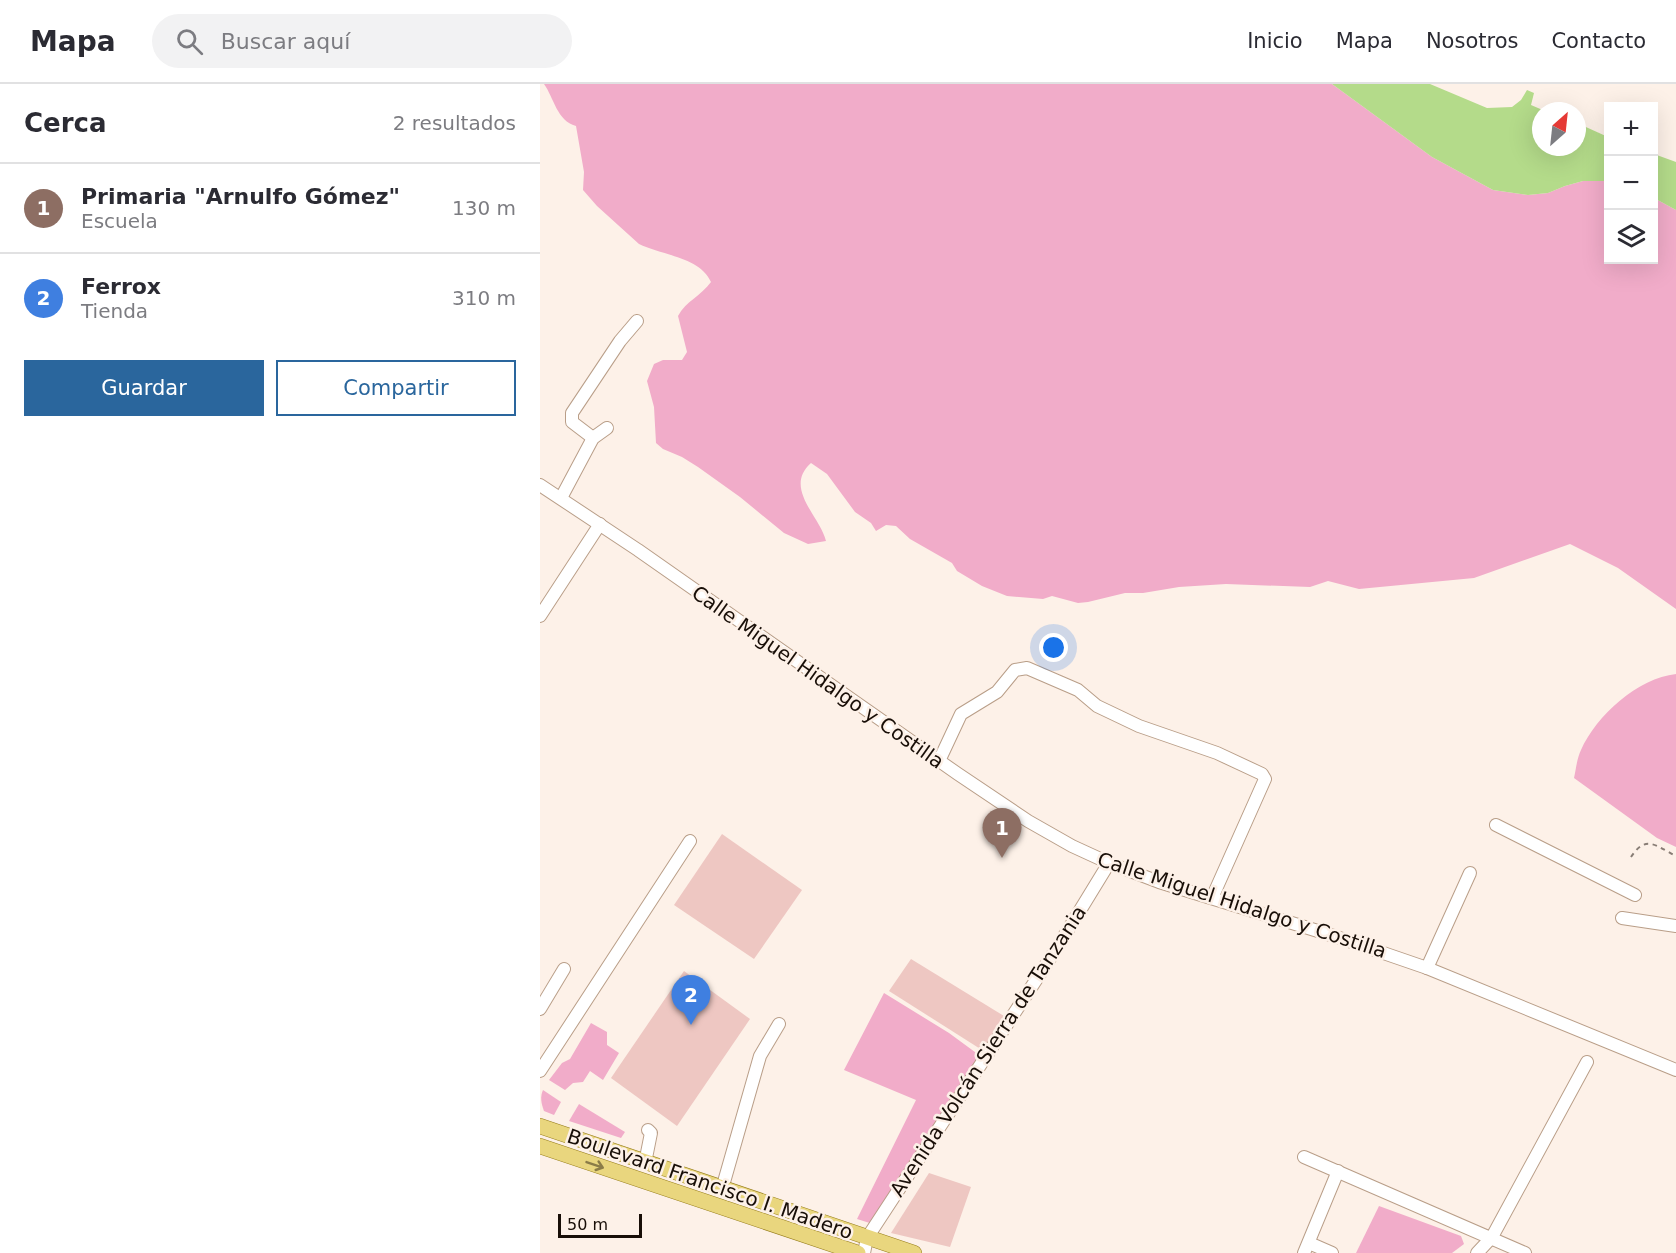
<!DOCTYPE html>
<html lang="es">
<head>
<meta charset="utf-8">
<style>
	:root { --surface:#fff; --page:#f2f2f3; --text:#2b2b33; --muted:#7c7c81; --line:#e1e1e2; --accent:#2a669d }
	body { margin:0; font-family:"DejaVu Sans",sans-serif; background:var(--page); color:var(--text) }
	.controls { position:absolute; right:18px; top:18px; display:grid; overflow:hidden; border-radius:0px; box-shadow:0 6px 24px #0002 }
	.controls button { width:54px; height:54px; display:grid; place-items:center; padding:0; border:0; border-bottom:2px solid var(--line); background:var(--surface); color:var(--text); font:30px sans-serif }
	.compass { position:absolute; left:992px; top:18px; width:54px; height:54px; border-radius:50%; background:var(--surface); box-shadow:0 6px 24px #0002; rotate:27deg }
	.scale { position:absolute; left:18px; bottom:15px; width:84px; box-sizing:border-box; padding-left:6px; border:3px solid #180e07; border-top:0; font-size:16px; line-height:21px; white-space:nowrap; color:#180e07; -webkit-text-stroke:4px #fdf1e8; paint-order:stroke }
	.you { position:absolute; left:514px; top:564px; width:21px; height:21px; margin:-15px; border:4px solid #fff; border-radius:50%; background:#1a73e8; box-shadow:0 0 0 9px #1a73e833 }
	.badge { display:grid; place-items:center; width:39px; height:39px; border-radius:50%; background:var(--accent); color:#fff; font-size:20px; font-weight:700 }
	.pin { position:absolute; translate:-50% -50px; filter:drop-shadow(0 2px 3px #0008) }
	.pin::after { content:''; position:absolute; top:32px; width:21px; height:18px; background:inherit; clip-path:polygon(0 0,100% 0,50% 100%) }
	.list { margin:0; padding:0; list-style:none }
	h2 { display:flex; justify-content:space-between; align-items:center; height:78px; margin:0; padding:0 24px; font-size:26px }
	h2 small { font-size:20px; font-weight:400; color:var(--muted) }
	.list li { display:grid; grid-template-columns:39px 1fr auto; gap:18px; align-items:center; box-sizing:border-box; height:90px; padding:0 24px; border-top:2px solid var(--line) }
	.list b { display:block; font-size:22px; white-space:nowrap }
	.list p { margin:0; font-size:20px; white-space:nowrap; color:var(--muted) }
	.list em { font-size:20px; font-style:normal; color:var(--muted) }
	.actions { display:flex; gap:12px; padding:18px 24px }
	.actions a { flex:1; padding:14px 0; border:2px solid var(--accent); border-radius:0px; text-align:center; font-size:21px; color:var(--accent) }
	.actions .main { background:var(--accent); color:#fff }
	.icon { flex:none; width:33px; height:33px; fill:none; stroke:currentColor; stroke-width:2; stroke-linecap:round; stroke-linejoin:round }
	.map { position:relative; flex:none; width:1136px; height:1169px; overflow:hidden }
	header { display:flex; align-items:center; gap:36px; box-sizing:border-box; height:84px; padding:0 30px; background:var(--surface); border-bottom:2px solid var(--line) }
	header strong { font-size:28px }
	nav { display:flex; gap:33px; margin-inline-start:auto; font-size:21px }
	.search { width:420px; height:54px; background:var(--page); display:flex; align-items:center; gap:15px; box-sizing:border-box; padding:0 21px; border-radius:33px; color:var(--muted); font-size:22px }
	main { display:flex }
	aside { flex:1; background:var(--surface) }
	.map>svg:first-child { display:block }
	.green { fill:#f1acc9 }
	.water { fill:#b4db8a }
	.building { fill:#eec7c2 }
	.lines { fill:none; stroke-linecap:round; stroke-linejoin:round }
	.minor-casing { stroke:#b99e88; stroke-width:14 }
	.major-casing { stroke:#977e1c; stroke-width:16 }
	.path { stroke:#887d75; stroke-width:2; stroke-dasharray:4.5 4.5; stroke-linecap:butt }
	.minor { stroke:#fff; stroke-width:12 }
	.major { stroke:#e9d67e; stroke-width:15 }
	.oneway { stroke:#8b7c48 }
	.labels { text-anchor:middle; stroke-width:5; stroke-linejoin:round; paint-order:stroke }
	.street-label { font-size:20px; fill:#180e07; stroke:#fdf1e8 }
</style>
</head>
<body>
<header>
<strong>Mapa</strong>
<div class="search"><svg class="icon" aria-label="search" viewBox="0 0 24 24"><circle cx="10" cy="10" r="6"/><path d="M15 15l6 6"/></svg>Buscar aquí</div>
<nav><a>Inicio</a><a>Mapa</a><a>Nosotros</a><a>Contacto</a></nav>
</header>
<main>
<aside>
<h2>Cerca<small>2 resultados</small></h2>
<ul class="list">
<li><span class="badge" style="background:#8d6e63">1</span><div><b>Primaria &quot;Arnulfo Gómez&quot;</b><p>Escuela</p></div><em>130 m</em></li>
<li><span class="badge" style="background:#3f7fe0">2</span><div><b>Ferrox</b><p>Tienda</p></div><em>310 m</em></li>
</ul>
<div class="actions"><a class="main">Guardar</a><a>Compartir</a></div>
</aside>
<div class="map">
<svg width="1136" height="1169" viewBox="0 0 1136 1169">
	<rect width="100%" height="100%" fill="#fdf1e8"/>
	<g class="green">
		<path d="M4 0H792L892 73 953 106 988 111 1008 109 1025 102 1043 97H1068V176H1114V114L1136 126V525L1078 484 1030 460 934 494 819 505 788 497 770 503 686 500 639 503 603 509H585L548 518 538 519 512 512 503 515 467 512 442 502 417 487 412 479 370 455 356 442 346 441 336 447 331 439 315 428 287 390 271 379C243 404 280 432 286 457L268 460 244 449 200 413 158 383 142 373 123 365 116 359 114 323 107 297 114 280 123 276H142L147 268 138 232C146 217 161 212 171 198 160 173 121 171 99 160L57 122 43 106 44 88 36 42C17 37 14 14 4 0Z"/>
		<path d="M1136 590V763L1117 754 1034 694C1036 685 1037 674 1041 666 1056 632 1098 594 1136 590Z"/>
		<path d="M344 909 409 949 439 971 336 1141 317 1135 376 1016 304 986Z"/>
		<path d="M51 939 67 948V961L79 969 63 996 50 987 43 998 33 999 25 1006 9 996 22 979 30 975Z"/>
		<path d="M3 1006 21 1018 14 1031 4 1027C1 1019 0 1013 3 1006Z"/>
		<path d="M39 1020 85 1048 81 1054 29 1037Z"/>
		<path d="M839 1122 921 1152 924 1160 912 1169H816Z"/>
	</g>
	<g class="water">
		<path d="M792 0H890L947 24 972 23 981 16 987 6 994 9 991 21 1005 27H1001V63H1037V39L1068 53V97H1043L1025 102 1008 109 988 111 953 106 892 73Z"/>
		<path d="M1114 70 1136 78V126L1114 114Z"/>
	</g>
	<g class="building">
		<path d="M182 750 262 806 214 875 134 821Z"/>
		<path d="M371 875 464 932 442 966 349 907Z"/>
		<path d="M144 887 210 935 137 1042 71 994Z"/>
		<path d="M389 1089 431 1103 410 1163 351 1149Z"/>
	</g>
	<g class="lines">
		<g class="minor-casing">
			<g id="minor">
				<path d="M53 354 32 338V329L80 257 97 237"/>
				<path d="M0 401 98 466 418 690 488 737 532 762 569 779 619 798 794 852 887 884 1136 986"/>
				<path d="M21 414 53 354 67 344"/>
				<path d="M0 532 60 440"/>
				<path d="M399 677 421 630 457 608 475 586 487 584 538 606 557 622 599 642 677 669 722 690 725 695 672 814"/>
				<path d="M956 741 1095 811"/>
				<path d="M1082 834 1136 842"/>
				<path d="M887 884 930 789"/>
				<path d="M0 925 24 885"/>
				<path d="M0 987 150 757"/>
				<path d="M764 1073 985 1169"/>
				<path d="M105 1079 111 1049 108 1046"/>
				<path d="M182 1105 220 972 239 940"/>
				<path d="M769 1159 792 1169"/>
				<path d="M324 1169 327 1154 517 864 569 779"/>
				<path d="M764 1169 798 1087"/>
				<path d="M937 1169 952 1153 1047 978"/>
			</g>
		</g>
		<g class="major-casing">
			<g id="major">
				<path d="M0 1042 374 1169"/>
				<path d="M0 1062 318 1169"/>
			</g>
		</g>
		<path class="path" d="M1091 773C1106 750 1116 762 1136 772"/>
		<use href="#minor" class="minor"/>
		<use href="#major" class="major"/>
	</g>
	<defs><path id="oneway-shaft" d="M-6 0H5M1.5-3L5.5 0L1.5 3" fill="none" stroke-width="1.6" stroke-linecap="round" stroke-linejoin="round" transform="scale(1.5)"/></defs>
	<use class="oneway" href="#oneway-shaft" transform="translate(55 1081) rotate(19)"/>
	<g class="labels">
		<g class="street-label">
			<text transform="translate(278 593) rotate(35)" y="7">Calle Miguel Hidalgo y Costilla</text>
			<text transform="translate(702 821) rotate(18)" y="7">Calle Miguel Hidalgo y Costilla</text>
			<text transform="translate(448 967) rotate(-57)" y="7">Avenida Volcán Sierra de Tanzania</text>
			<text transform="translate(170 1100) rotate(19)" y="7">Boulevard Francisco I. Madero</text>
		</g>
	</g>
</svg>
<div class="controls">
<button>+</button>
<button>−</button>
<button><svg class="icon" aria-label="layers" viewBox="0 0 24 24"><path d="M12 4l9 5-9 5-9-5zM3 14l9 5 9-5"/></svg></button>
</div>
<svg class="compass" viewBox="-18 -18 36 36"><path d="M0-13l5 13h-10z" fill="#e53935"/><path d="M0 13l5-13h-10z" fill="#7c7c81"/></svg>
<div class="scale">50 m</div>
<div class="you"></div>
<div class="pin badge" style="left:462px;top:774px;background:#8d6e63">1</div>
<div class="pin badge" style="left:151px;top:941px;background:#3f7fe0">2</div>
</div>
</main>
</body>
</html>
